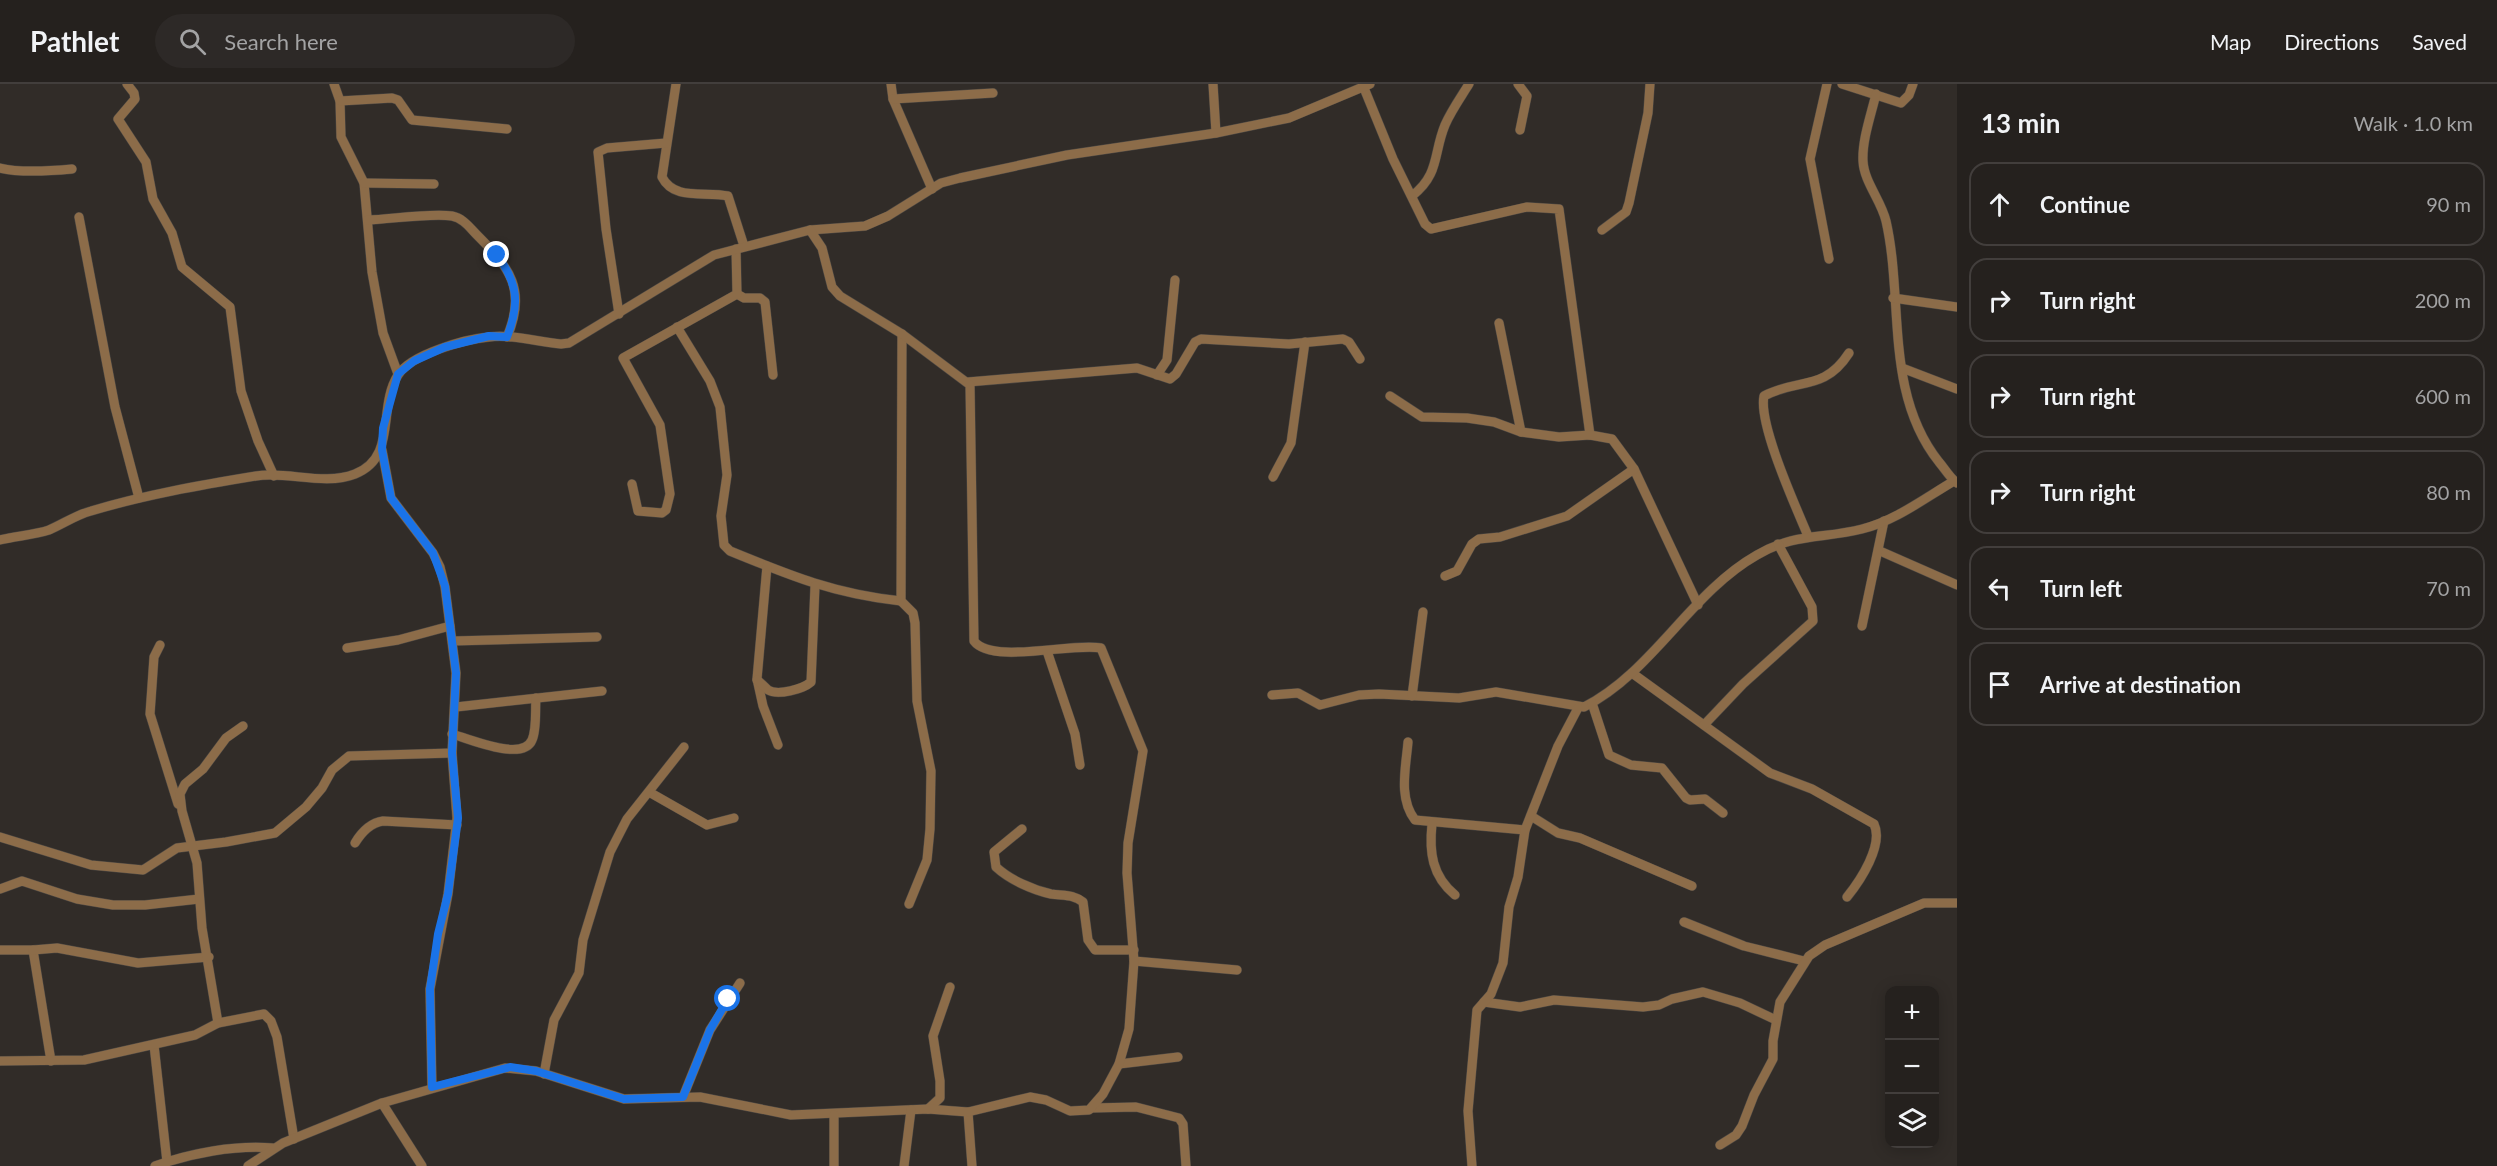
<!DOCTYPE html>
<html lang="en">
<head>
<meta charset="utf-8">
<style>
	:root { --surface:#25211e; --page:#2d2927; --text:#f1f3f6; --muted:#a3a3a4; --line:#423e3c }
	body { margin:0; font-family:Lato,sans-serif; background:var(--page); color:var(--text) }
	.controls { position:absolute; right:18px; bottom:18px; display:grid; overflow:hidden; border-radius:12px; box-shadow:0 3px 15px #0003 }
	.controls button { width:54px; height:54px; display:grid; place-items:center; padding:0; border:0; border-bottom:2px solid var(--line); background:var(--surface); color:var(--text); font:30px sans-serif }
	.stop { position:absolute; width:18px; height:18px; margin:-14px; border:4px solid #1a73e8; border-radius:50%; background:#fff }
	.stop.end { background:#1a73e8; border-color:#fff; box-shadow:0 2px 6px #0008 }
	.list { margin:0; padding:0; list-style:none }
	h2 { display:flex; justify-content:space-between; align-items:center; height:78px; margin:0; padding:0 24px; font-size:26px }
	h2 small { font-size:20px; font-weight:400; color:var(--muted) }
	.list li { display:grid; grid-template-columns:39px 1fr auto; gap:18px; align-items:center; box-sizing:border-box; height:84px; margin:0 12px 12px; padding:0 12px; border:2px solid var(--line); border-radius:18px }
	.list b { display:block; font-size:22px; white-space:nowrap }
	.list em { font-size:20px; font-style:normal; color:var(--muted) }
	.icon { flex:none; width:33px; height:33px; fill:none; stroke:currentColor; stroke-width:2; stroke-linecap:round; stroke-linejoin:round }
	.map { position:relative; flex:none; width:1957px; height:1082px; overflow:hidden }
	header { display:flex; align-items:center; gap:36px; box-sizing:border-box; height:84px; padding:0 30px; background:var(--surface); border-bottom:2px solid var(--line) }
	header strong { font-size:28px }
	nav { display:flex; gap:33px; margin-inline-start:auto; font-size:21px }
	.search { width:420px; height:54px; background:var(--page); display:flex; align-items:center; gap:15px; box-sizing:border-box; padding:0 21px; border-radius:33px; color:var(--muted); font-size:22px }
	main { display:flex }
	aside { flex:1; background:var(--surface) }
	.map>svg:first-child { display:block }
	.lines { fill:none; stroke-linecap:round; stroke-linejoin:round }
	.minor-casing { stroke:#4b4743; stroke-width:10 }
	.minor { stroke:#8c6c49; stroke-width:9 }
	.route { stroke:#1a73e8; stroke-width:8 }
</style>
</head>
<body>
<header>
<strong>Pathlet</strong>
<div class="search"><svg class="icon" aria-label="search" viewBox="0 0 24 24"><circle cx="10" cy="10" r="6"/><path d="M15 15l6 6"/></svg>Search here</div>
<nav><a>Map</a><a>Directions</a><a>Saved</a></nav>
</header>
<main>
<div class="map">
<svg width="1957" height="1082" viewBox="0 0 1957 1082">
	<rect width="100%" height="100%" fill="#312c28"/>
	<g class="lines">
		<g class="minor-casing">
			<g id="minor">
				<path d="M127 0 134 9 135 15 118 35 146 78 153 115 172 149 182 183 230 223 241 307 258 357 274 392"/>
				<path d="M334 0 340 17 341 53 364 99 372 188 383 249 398 290"/>
				<path d="M676 0 662 93C674 117 705 107 728 112L744 162"/>
				<path d="M891 0 893 15 932 105"/>
				<path d="M1213 0 1216 49"/>
				<path d="M1518 0 1527 12 1520 46"/>
				<path d="M1827 0 1810 75 1829 175"/>
				<path d="M1842 0 1901 19 1909 11 1913 0"/>
				<path d="M1364 4 1393 75 1425 140 1431 145 1527 123 1559 125 1590 351"/>
				<path d="M1876 10C1871 31 1862 56 1863 77 1864 98 1881 116 1886 137 1904 216 1884 309 1939 378 1945 385 1950 394 1957 399"/>
				<path d="M893 15 993 9"/>
				<path d="M340 17 392 14 398 16 412 36 507 45"/>
				<path d="M0 84C20 89 50 87 72 85"/>
				<path d="M364 99 434 100"/>
				<path d="M1412 112C1440 90 1433 70 1445 41 1451 27 1461 13 1469 0"/>
				<path d="M79 133 115 323 139 414"/>
				<path d="M368 136C392 135 430 129 452 132 463 134 470 144 477 151 510 184 527 206 507 253"/>
				<path d="M1602 146 1626 128 1629 119 1648 29 1650 0"/>
				<path d="M737 210 744 214H760L765 218 773 291"/>
				<path d="M1893 214 1957 223"/>
				<path d="M619 230 606 145 598 68 607 64 666 59"/>
				<path d="M1499 239 1521 348"/>
				<path d="M677 243 710 297 720 323 727 391 721 432 724 461 730 467C791 492 835 510 901 517"/>
				<path d="M902 250 901 517 913 529 915 539 917 617 931 687 930 745 927 776 909 820"/>
				<path d="M1902 284 1957 305"/>
				<path d="M1157 291 1167 276 1175 196"/>
				<path d="M968 298 1137 284 1170 295 1176 290 1195 258 1201 255 1289 260 1343 255 1349 258 1360 275"/>
				<path d="M1390 312 1422 333 1467 334 1494 338 1521 348 1559 353 1590 351 1612 355 1634 385 1698 521"/>
				<path d="M382 366 391 414 433 469 440 483 445 503 456 589 452 669 457 734 448 810 430 905 432 1003"/>
				<path d="M1273 393 1291 359 1305 258"/>
				<path d="M632 400 638 427 662 429 666 426 670 410 660 341 623 274 737 210 736 165"/>
				<path d="M1808 452C1796 423 1758 340 1764 312 1797 294 1824 308 1849 269"/>
				<path d="M0 456C16 452 34 451 49 446 63 440 76 431 91 427 144 411 201 401 256 392 288 387 324 402 355 390 398 373 377 324 398 291 411 270 466 255 489 253 512 250 538 258 561 260L569 259 714 171 810 146 865 142 888 132 941 99 960 94 1067 71 1216 49 1289 34 1370 0"/>
				<path d="M1880 467 1957 501"/>
				<path d="M767 482 757 595 763 622 778 661"/>
				<path d="M1445 492 1457 487 1472 460 1479 455 1500 453 1567 432 1634 385"/>
				<path d="M1862 542 1884 437"/>
				<path d="M453 557 597 553"/>
				<path d="M160 561 154 573 150 630 178 720"/>
				<path d="M347 564 398 556 450 542"/>
				<path d="M1047 567 1075 650 1080 681"/>
				<path d="M1632 589 1770 689 1812 705 1874 740C1884 761 1860 797 1847 813"/>
				<path d="M757 596C761 599 765 603 768 606 778 612 803 605 811 598L815 502"/>
				<path d="M1272 611 1298 609 1320 621 1359 611 1379 610 1459 614 1496 608 1584 623C1653 588 1690 509 1757 471 1794 449 1823 455 1862 445 1895 437 1925 414 1954 397"/>
				<path d="M1412 612 1423 528"/>
				<path d="M1592 619 1609 671 1631 681 1662 684 1686 714 1690 716 1705 715 1723 729"/>
				<path d="M456 623 602 607"/>
				<path d="M1704 641 1743 600 1813 537 1812 523 1778 460"/>
				<path d="M452 650C469 655 523 678 532 656 537 645 535 626 536 614"/>
				<path d="M1408 658C1406 683 1398 714 1415 736L1525 746"/>
				<path d="M649 708 707 741 734 734"/>
				<path d="M1531 732 1558 749 1580 754 1692 802"/>
				<path d="M1432 740C1429 768 1432 792 1455 811"/>
				<path d="M1022 745 994 768 996 783C1010 796 1033 806 1051 810 1064 812 1073 810 1083 818L1088 856 1095 866H1134"/>
				<path d="M0 753 91 781 143 786 177 764 226 758 275 749 306 723 322 704 332 686 349 672 452 669"/>
				<path d="M355 759C361 749 370 739 383 737L457 741"/>
				<path d="M0 805 22 797 77 815 113 821H145L199 815"/>
				<path d="M1684 838 1744 862 1804 877"/>
				<path d="M0 866H33L51 977"/>
				<path d="M33 866 57 864 138 879 209 873"/>
				<path d="M1134 877 1237 886"/>
				<path d="M1484 918 1520 923 1554 916 1643 923 1659 921 1672 915 1703 908 1740 919 1776 936"/>
				<path d="M218 939 202 844 197 779 182 727 180 710 185 700 203 685 226 654 243 642"/>
				<path d="M154 961 167 1078"/>
				<path d="M0 977 84 976 195 951 218 939 264 930 271 937 277 953 294 1055"/>
				<path d="M1119 980 1178 973"/>
				<path d="M544 990 554 936 579 889 583 856 610 768 627 735 684 663"/>
				<path d="M683 1013 710 946 740 899"/>
				<path d="M382 1019 422 1082"/>
				<path d="M1092 1024 1136 1023 1179 1034 1183 1040 1186 1082"/>
				<path d="M928 1025 940 1014V997L933 952 950 903"/>
				<path d="M968 1028 972 1082"/>
				<path d="M1720 1061 1736 1051 1742 1042 1754 1011 1773 975V957L1780 918 1809 872 1825 861 1924 819H1957"/>
				<path d="M155 1082C191 1069 234 1061 273 1064"/>
				<path d="M248 1082 283 1059 382 1019 505 984 536 987 624 1015 700 1013 791 1031 928 1025 968 1028 1030 1013 1046 1016 1070 1027 1089 1026 1103 1010 1119 980 1129 945 1134 877 1127 789 1128 759 1143 667 1101 564C1073 558 992 581 974 557L970 301 902 250 840 212 832 203 822 164 810 146"/>
				<path d="M834 1082V1031"/>
				<path d="M904 1082 911 1026"/>
				<path d="M1472 1082 1468 1027 1477 926 1491 910 1503 879 1509 823 1518 793 1525 746 1558 662 1578 624"/>
			</g>
		</g>
		<use href="#minor" class="minor"/>
	</g>
	<g class="lines">
		<path class="route" d="M497 171C518 199 520 220 507 253L489 252 445 263 414 277 398 290 383 344 382 366 391 414 433 469 445 502 456 589 452 669 458 734 448 810 438 850 430 905 432 1003 510 983 536 987 624 1015 683 1013 710 946 728 915"/>
	</g>
</svg>
<div class="controls">
<button>+</button>
<button>−</button>
<button><svg class="icon" aria-label="layers" viewBox="0 0 24 24"><path d="M12 4l9 5-9 5-9-5zM3 14l9 5 9-5"/></svg></button>
</div>
<div class="stop" style="left:728px;top:915px"></div>
<div class="stop end" style="left:497px;top:171px"></div>
</div>
<aside>
<h2>13 min<small>Walk · 1.0 km</small></h2>
<ul class="list">
<li><svg class="icon" aria-label="ahead" viewBox="0 0 24 24"><path d="M12 20V5M6 11l6-6 6 6"/></svg><div><b>Continue</b></div><em>90 m</em></li>
<li><svg class="icon" aria-label="right" viewBox="0 0 24 24"><path d="M7 20v-9h11M14 6l5 5-5 5"/></svg><div><b>Turn right</b></div><em>200 m</em></li>
<li><svg class="icon" aria-label="right" viewBox="0 0 24 24"><path d="M7 20v-9h11M14 6l5 5-5 5"/></svg><div><b>Turn right</b></div><em>600 m</em></li>
<li><svg class="icon" aria-label="right" viewBox="0 0 24 24"><path d="M7 20v-9h11M14 6l5 5-5 5"/></svg><div><b>Turn right</b></div><em>80 m</em></li>
<li><svg class="icon" aria-label="left" viewBox="0 0 24 24"><path d="M17 20v-9H6M10 6l-5 5 5 5"/></svg><div><b>Turn left</b></div><em>70 m</em></li>
<li><svg class="icon" aria-label="arrive" viewBox="0 0 24 24"><path d="M6 21V4h12l-3 4 3 4H6"/></svg><div><b>Arrive at destination</b></div></li>
</ul>
</aside>
</main>
</body>
</html>
